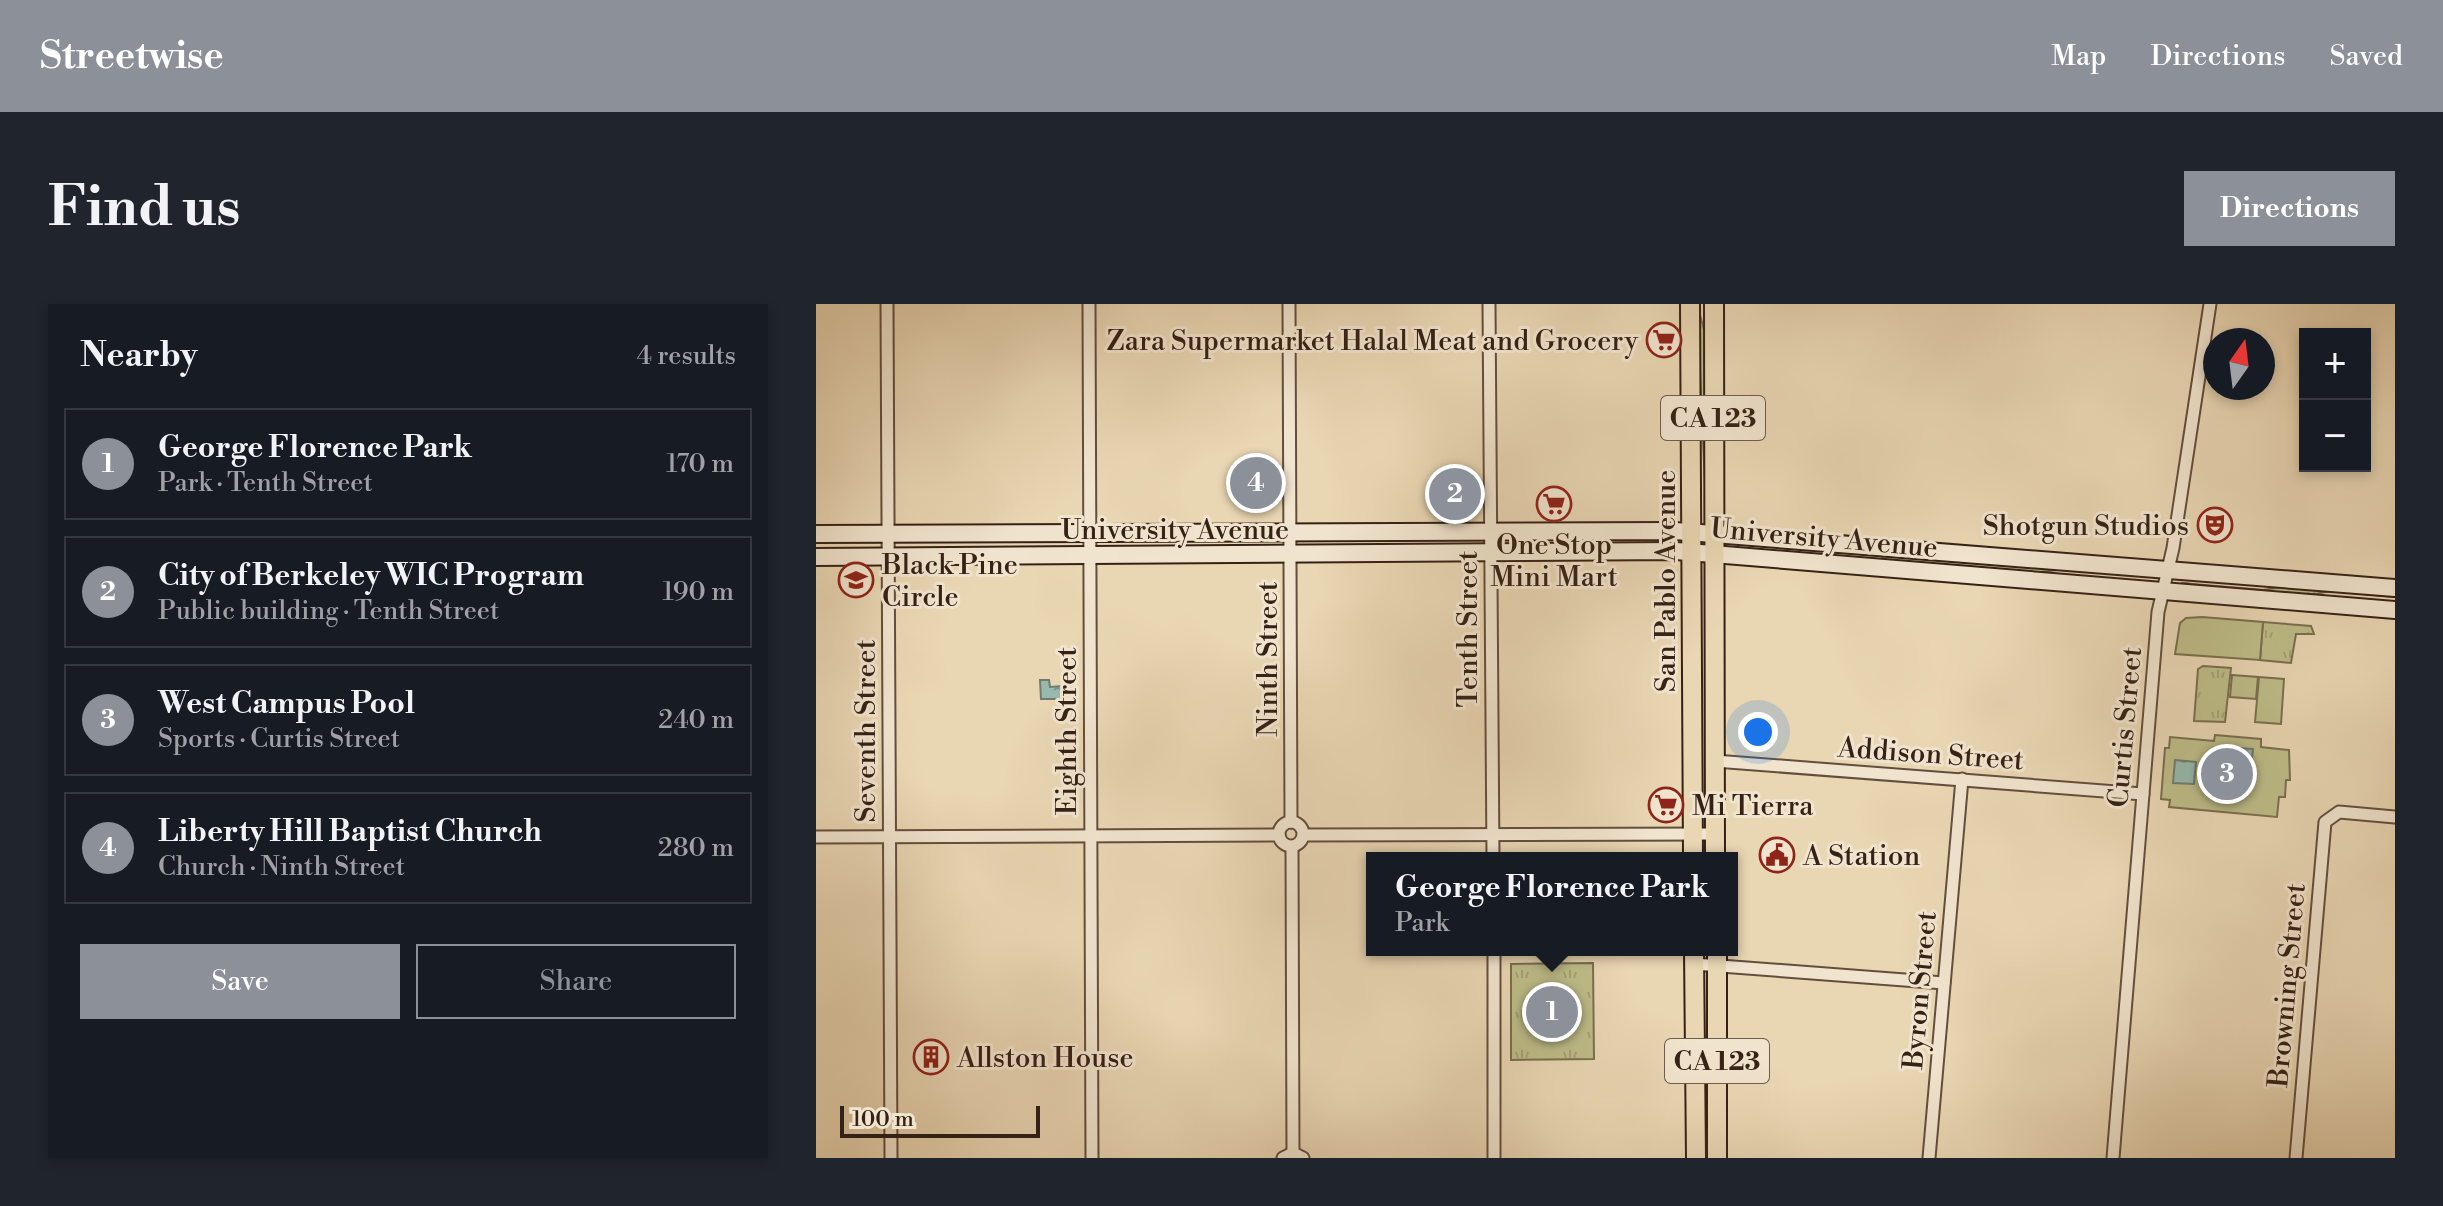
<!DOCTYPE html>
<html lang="en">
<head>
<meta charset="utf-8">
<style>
	:root { --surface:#171b24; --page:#20242c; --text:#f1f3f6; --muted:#9ea1a6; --line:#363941; --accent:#8c9099 }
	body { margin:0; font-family:"Libre Bodoni",serif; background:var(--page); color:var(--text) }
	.controls { position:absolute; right:24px; top:24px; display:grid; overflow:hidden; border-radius:0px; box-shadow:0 4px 12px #0003 }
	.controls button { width:72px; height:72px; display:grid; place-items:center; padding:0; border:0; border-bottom:2px solid var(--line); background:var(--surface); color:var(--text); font:40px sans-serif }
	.compass { position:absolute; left:1387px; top:24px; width:72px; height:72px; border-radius:50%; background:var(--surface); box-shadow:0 4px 12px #0003; rotate:14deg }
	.scale { position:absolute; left:24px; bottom:20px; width:200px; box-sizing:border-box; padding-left:8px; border:4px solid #362116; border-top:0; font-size:22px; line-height:28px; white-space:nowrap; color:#362116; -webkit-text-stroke:6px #f1e4ce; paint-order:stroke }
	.you { position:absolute; left:942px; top:428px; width:28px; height:28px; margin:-20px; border:6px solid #fff; border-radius:50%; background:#1a73e8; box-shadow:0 0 0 12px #1a73e833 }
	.badge { display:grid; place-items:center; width:52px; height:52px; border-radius:50%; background:var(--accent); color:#fff; font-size:26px; font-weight:700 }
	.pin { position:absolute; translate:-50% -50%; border:4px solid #fff; box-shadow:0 2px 8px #0006 }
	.popup { position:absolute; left:550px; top:548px; width:372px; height:104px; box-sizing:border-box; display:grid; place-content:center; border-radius:0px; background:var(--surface); filter:drop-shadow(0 2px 6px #0005); font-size:26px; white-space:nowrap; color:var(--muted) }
	.popup b { font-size:30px; color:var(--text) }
	.popup::after { content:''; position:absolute; left:50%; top:100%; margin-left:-16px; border:16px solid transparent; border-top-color:var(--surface) }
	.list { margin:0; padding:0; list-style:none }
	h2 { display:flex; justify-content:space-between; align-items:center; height:104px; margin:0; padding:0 32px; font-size:34px }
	h2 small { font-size:26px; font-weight:400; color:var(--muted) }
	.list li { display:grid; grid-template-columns:52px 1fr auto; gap:24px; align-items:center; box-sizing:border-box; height:112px; margin:0 16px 16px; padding:0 16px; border:2px solid var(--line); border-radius:0px }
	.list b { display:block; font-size:30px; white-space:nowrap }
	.list p { margin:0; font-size:26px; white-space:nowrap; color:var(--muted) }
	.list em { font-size:26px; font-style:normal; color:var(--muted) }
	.actions { display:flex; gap:16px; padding:24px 32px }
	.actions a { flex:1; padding:18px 0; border:2px solid var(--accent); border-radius:0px; text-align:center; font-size:28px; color:var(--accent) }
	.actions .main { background:var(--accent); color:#fff }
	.map { position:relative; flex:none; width:1579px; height:854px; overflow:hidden; border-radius:0px }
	header { display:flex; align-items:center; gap:48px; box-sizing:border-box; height:112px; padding:0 40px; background:var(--accent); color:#fff }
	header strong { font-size:38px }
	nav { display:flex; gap:44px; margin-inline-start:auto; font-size:28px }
	.intro { display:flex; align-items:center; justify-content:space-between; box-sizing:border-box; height:192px; padding:0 48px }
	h1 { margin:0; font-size:56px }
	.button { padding:20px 36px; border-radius:0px; background:var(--accent); color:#fff; font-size:28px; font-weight:700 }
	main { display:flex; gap:48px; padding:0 48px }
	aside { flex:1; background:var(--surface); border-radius:0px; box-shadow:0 4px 12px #0003 }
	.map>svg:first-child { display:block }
	.grass { fill:url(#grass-tufts); stroke:#7a6e4f; stroke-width:2 }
	.garden { fill:#bdbc88; stroke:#7a6e4f; stroke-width:2 }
	.water { fill:url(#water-ripples); stroke:#707c71; stroke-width:2 }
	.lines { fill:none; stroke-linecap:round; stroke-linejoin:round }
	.minor-casing { stroke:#634e3d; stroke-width:15 }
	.secondary-casing { stroke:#362116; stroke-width:20 }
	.primary-casing { stroke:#362116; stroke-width:22 }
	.minor { stroke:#f1e4ce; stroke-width:11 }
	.secondary { stroke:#f1e4ce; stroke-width:16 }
	.primary { stroke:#e9d6b3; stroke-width:18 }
	.labels { text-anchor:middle; stroke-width:6; stroke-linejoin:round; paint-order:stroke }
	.shield { fill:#f1e4ce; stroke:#6e5c4d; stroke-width:2 }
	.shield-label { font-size:26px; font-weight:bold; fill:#362116 }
	.poi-label { font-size:28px; fill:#362116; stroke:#f1e4ce; text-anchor:start }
	.street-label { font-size:28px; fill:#362116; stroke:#f1e4ce }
</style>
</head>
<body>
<header>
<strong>Streetwise</strong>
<nav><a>Map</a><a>Directions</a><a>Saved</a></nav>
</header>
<div class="intro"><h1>Find us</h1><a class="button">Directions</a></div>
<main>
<aside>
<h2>Nearby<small>4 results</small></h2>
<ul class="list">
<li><span class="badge">1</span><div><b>George Florence Park</b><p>Park · Tenth Street</p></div><em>170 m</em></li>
<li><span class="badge">2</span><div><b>City of Berkeley WIC Program</b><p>Public building · Tenth Street</p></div><em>190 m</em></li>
<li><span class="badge">3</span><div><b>West Campus Pool</b><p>Sports · Curtis Street</p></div><em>240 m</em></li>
<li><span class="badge">4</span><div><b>Liberty Hill Baptist Church</b><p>Church · Ninth Street</p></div><em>280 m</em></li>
</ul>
<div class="actions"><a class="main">Save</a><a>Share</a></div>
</aside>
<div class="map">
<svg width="1579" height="854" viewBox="0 0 1579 854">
	<defs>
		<pattern id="grass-tufts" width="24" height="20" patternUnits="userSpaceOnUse" patternTransform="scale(2)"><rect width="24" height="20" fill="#bdbc88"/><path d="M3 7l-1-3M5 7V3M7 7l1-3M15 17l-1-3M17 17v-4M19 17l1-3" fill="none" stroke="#a3a175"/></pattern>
		<pattern id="water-ripples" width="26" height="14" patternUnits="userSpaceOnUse" patternTransform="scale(2)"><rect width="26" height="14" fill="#97b9ae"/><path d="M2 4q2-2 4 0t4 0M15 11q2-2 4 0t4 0" fill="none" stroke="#7c968d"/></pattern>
	</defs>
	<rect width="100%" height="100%" fill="#e9d6b3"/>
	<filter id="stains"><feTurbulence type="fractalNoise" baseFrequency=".0025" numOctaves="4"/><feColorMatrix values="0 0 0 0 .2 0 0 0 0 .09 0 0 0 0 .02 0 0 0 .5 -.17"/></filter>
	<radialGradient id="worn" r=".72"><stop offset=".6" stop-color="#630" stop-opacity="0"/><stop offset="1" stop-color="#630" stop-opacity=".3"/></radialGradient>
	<g class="grass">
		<path d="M881 0 890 33V204Z"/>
		<path d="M1067 250 1241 262V266L1215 269 1066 258Z"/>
		<path d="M1365 279 1447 286 1472 282 1579 293 1515 287 1494 291Z"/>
		<path d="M1447 318 1495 322 1498 330H1480L1475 359 1444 356Z"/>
		<path d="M1387 362 1415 364 1409 418 1378 417 1382 365Z"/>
		<path d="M777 659 778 755 695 756V660Z"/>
	</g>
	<g class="garden">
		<path d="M1386 313 1447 318 1444 356 1359 350 1364 319 1370 314Z"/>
		<path d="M1416 371 1442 373 1440 395 1414 393Z"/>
		<path d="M1443 373 1468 375 1465 420 1439 418Z"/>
		<path d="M1399 431 1445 435V443L1473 446 1474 476H1470L1469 493H1463L1461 513 1353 503 1354 496 1345 495 1349 444H1353L1354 433 1398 437Z"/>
	</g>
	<g class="water">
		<path d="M224 376H233L234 383 246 382V395H225Z"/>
		<path d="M1420 444 1437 445 1433 487 1388 483 1391 458 1418 461Z"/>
		<path d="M1359 456 1380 458 1378 480 1357 479Z"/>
	</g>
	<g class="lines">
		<g class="minor-casing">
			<g id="minor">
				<path d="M71 0 75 853"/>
				<path d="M273 0 276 854"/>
				<path d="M473 0 475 518"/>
				<path d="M673 0 677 554"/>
				<path d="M899 457 1327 490"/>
				<circle cx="475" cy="530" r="12"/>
				<path d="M488 531 899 530"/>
				<path d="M0 533 463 531"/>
				<path d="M476 543 477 849"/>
				<path d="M678 646V854"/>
				<path d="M878 660 1128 679"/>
				<path d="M467 854 477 849 487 854"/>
				<path d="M1113 854 1146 475"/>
				<path d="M1297 854 1342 308 1357 244 1394 0"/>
				<path d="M1480 854 1509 518 1523 508 1579 513"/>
			</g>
		</g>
		<g class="secondary-casing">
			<g id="secondary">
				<path d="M0 230 859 227 1579 284"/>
				<path d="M0 253 860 247 1579 306"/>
			</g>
		</g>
		<g class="primary-casing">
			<g id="primary">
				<path d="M874 0 877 554"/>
				<path d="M898 0 899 554"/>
				<path d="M878 646 880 854"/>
				<path d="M901 646V854"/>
			</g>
		</g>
		<use href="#minor" class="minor"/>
		<use href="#secondary" class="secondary"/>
		<use href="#primary" class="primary"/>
	</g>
	<defs>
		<g id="supermarket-ring" transform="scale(1.8)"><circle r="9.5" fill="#f1e4ce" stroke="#8f2418" stroke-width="1.5"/><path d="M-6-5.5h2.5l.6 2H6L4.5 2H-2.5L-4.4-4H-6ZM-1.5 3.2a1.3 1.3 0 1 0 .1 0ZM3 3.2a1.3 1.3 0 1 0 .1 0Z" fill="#8f2418"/></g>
		<g id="theatre-ring" transform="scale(1.8)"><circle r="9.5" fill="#f1e4ce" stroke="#8f2418" stroke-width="1.5"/><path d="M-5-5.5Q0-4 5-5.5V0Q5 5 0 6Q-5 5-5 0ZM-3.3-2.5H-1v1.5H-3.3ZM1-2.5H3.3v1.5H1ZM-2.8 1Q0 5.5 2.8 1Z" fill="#8f2418"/></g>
		<g id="school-ring" transform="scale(1.8)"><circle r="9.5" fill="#f1e4ce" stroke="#8f2418" stroke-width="1.5"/><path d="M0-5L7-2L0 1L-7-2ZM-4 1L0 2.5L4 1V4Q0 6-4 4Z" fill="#8f2418"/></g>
		<g id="civic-ring" transform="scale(1.8)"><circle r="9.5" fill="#f1e4ce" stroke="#8f2418" stroke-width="1.5"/><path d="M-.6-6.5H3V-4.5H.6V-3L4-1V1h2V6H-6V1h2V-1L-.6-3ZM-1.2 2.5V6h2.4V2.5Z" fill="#8f2418"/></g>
		<g id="building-ring" transform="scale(1.8)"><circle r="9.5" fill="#f1e4ce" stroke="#8f2418" stroke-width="1.5"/><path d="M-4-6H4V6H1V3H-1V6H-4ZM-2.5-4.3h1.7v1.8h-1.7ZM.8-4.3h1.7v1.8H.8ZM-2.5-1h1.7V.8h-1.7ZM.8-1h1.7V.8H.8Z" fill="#8f2418"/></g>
	</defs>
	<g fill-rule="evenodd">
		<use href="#supermarket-ring" x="848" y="36"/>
		<use href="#supermarket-ring" x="738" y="200"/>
		<use href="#theatre-ring" x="1399" y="221"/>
		<use href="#school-ring" x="40" y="276"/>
		<use href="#supermarket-ring" x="850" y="501"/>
		<use href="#civic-ring" x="961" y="551"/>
		<use href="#building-ring" x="115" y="753"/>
	</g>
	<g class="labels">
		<g class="shield">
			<rect x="845" y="92" width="104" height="44" rx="6"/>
			<rect x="849" y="735" width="104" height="44" rx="6"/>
		</g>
		<g class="shield-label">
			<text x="897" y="123">CA 123</text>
			<text x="901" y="766">CA 123</text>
		</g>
		<g class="poi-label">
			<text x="822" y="46" text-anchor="end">Zara Supermarket Halal Meat and Grocery</text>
			<text x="1373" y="231" text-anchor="end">Shotgun Studios</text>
			<text x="738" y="250" text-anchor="middle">One Stop<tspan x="738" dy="32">Mini Mart</tspan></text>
			<text x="66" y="270">Black Pine<tspan x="66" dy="32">Circle</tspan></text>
			<text x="876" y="511">Mi Tierra</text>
			<text x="987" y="561">A Station</text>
			<text x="141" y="763">Allston House</text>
		</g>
		<g class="street-label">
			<text x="359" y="235">University Avenue</text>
			<text transform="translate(1008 233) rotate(5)" y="10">University Avenue</text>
			<text transform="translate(849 277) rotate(-90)" y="10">San Pablo Avenue</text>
			<text transform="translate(651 325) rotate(-90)" y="10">Tenth Street</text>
			<text transform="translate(451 355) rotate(-90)" y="10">Ninth Street</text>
			<text transform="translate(1308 423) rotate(-85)" y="10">Curtis Street</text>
			<text transform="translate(49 427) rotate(-90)" y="10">Seventh Street</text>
			<text transform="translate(250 427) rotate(-90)" y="10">Eighth Street</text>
			<text transform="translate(1115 449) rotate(4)" y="10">Addison Street</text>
			<text transform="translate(1470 681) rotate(-85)" y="10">Browning Street</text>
			<text transform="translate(1103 686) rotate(-85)" y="10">Byron Street</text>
		</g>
	</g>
	<rect width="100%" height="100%" filter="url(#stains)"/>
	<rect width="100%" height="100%" fill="url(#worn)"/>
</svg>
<div class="controls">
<button>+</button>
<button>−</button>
</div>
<svg class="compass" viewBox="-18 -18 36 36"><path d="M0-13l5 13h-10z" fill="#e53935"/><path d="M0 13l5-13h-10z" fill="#9ea1a6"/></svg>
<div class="scale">100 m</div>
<div class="you"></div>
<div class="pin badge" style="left:736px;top:708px">1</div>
<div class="popup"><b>George Florence Park</b>Park</div>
<div class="pin badge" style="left:639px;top:190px">2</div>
<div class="pin badge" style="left:1411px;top:470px">3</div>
<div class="pin badge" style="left:440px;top:179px">4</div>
</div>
</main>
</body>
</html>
